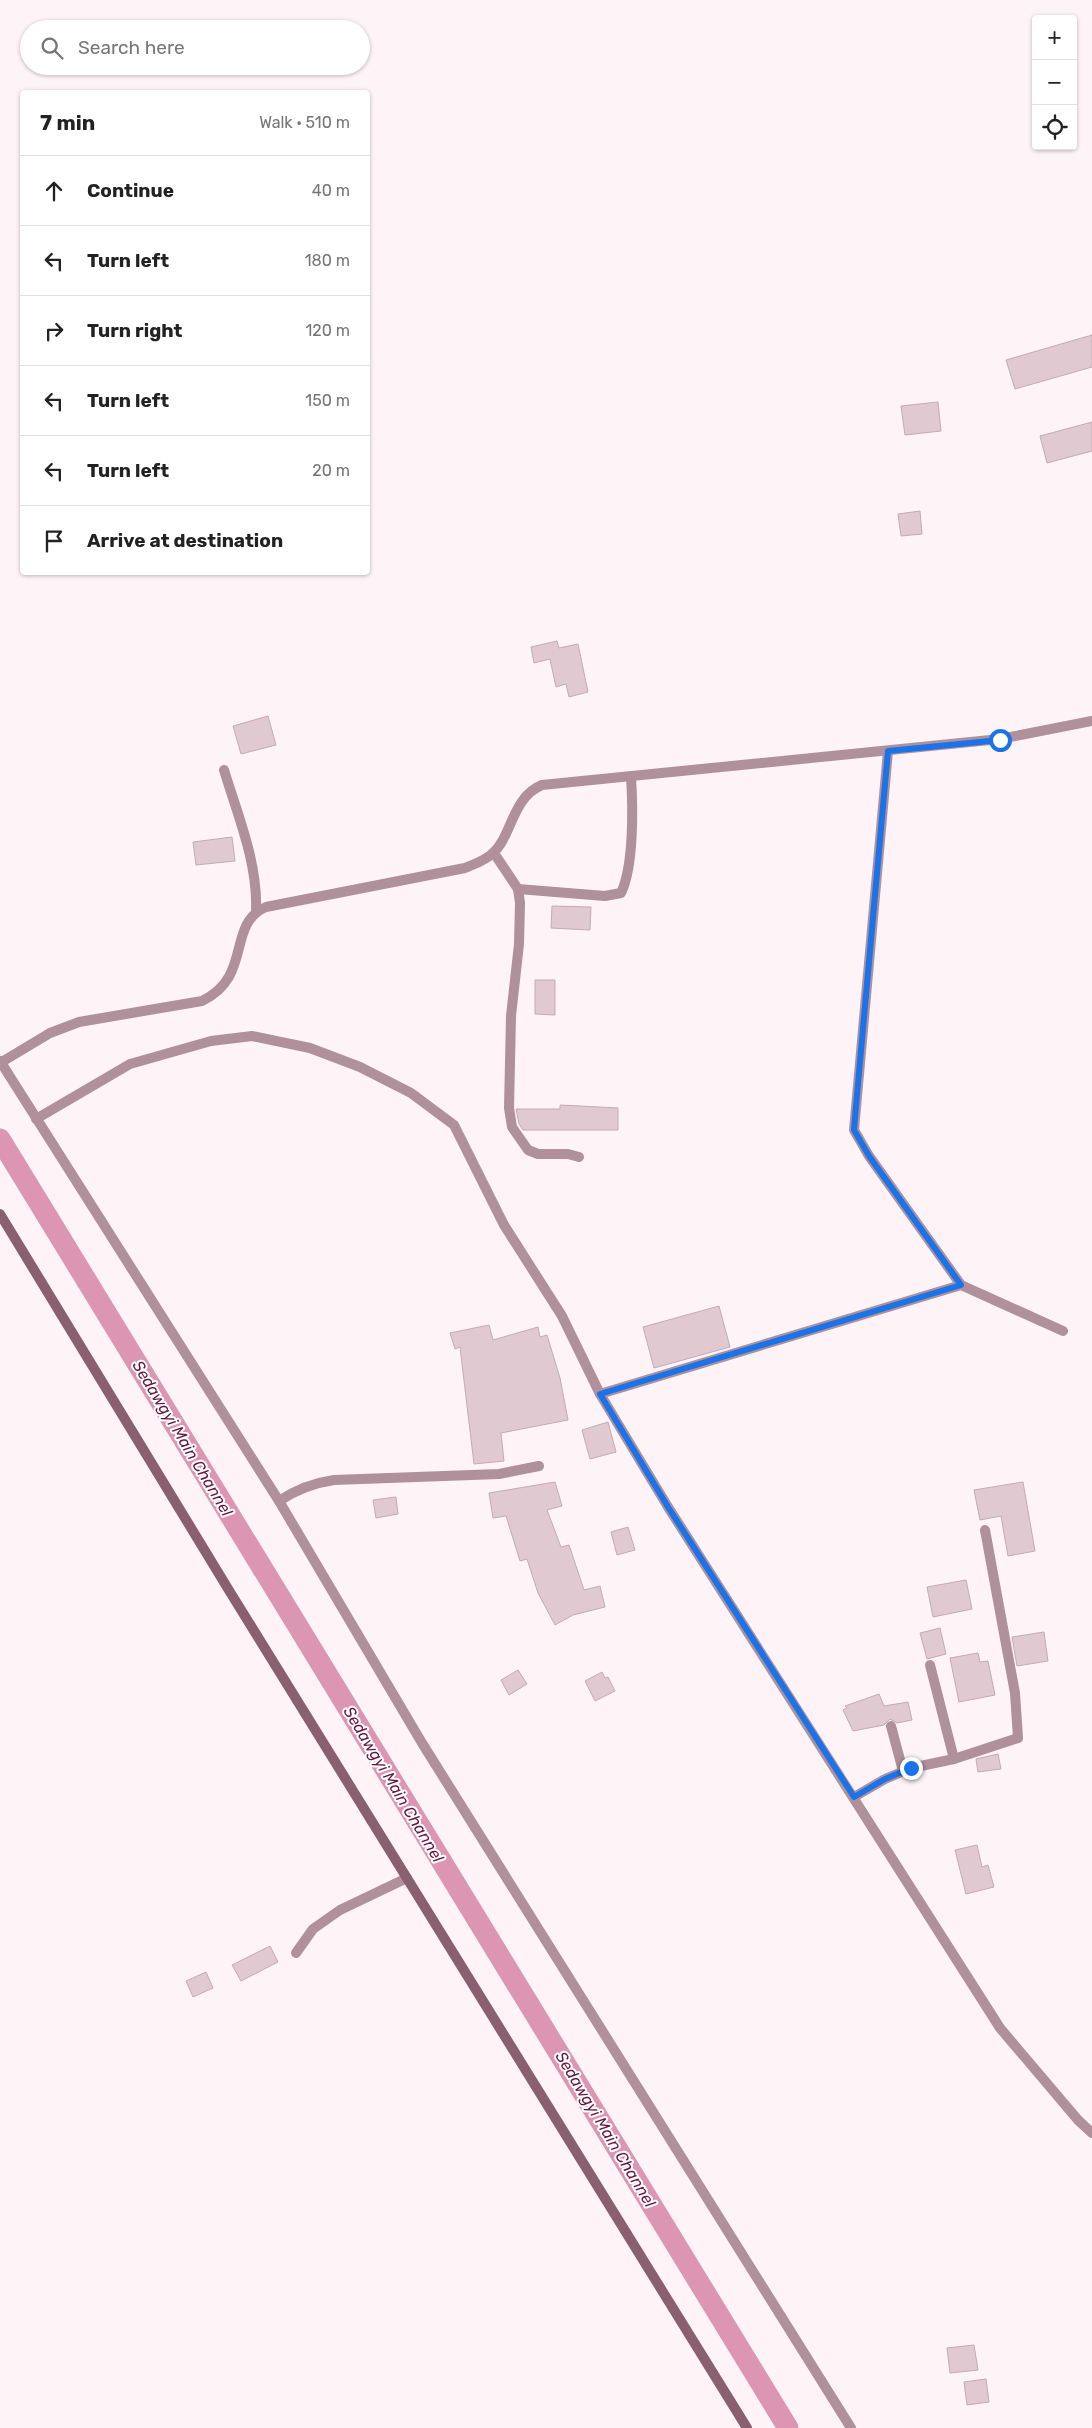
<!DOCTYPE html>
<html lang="en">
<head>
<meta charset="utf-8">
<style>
	:root { --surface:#fff; --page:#f6f6f6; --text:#222; --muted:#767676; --line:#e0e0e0 }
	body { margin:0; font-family:Rubik,sans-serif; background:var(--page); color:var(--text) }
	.controls { position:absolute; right:15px; top:15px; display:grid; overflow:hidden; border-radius:5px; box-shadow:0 1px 4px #0004 }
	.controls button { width:45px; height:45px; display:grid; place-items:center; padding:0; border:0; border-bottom:1px solid var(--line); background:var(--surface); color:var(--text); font:25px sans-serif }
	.stop { position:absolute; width:15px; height:15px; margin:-11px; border:4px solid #1a73e8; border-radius:50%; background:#fff }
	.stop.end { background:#1a73e8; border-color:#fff; box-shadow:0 1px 5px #0008 }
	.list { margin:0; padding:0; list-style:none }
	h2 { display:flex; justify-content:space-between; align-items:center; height:65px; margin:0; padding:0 20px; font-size:21px }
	h2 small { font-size:16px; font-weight:400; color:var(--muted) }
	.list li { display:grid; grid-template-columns:32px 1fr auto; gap:15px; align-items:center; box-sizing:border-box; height:70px; padding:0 20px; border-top:1px solid var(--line) }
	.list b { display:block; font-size:19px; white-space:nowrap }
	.list em { font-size:16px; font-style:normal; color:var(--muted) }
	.icon { flex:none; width:28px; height:28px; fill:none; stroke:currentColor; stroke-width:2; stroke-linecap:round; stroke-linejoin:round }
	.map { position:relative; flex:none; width:1092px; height:2428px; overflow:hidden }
	.search { position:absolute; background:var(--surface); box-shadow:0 1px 4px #0004; left:20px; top:20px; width:350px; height:55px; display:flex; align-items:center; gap:12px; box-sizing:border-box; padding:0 18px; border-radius:28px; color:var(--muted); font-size:19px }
	.panel { position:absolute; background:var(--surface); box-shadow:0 1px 4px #0004; left:20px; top:90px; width:350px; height:485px; border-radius:5px }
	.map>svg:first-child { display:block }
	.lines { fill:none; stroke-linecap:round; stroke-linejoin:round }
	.canal { stroke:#dc96b1; stroke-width:21 }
	.building { fill:#e1c9d1; stroke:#c3abb3 }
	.lane { stroke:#af909b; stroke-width:10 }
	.street { stroke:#af909b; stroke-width:10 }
	.secondary { stroke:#8a5f6f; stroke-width:10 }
	.route { stroke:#1a73e8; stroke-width:6 }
	.labels { text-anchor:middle; stroke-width:4; stroke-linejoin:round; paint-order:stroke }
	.water-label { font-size:16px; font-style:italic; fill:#67173f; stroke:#fff }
</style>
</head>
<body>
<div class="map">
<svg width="1092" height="2428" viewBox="0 0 1092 2428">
	<rect width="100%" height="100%" fill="#fef3f7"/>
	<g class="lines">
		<path class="canal" d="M0 1139 788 2428"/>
	</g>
	<g class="building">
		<path d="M1092 335V367L1015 389 1006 360Z"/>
		<path d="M938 402 941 431 905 435 901 406Z"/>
		<path d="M1092 422V451L1047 463 1040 436Z"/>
		<path d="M920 511 922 534 901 536 898 514Z"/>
		<path d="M557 641 559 648 578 644 588 692 569 697 566 684 556 687 550 659 534 663 531 647Z"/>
		<path d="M268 716 276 745 241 754 233 726Z"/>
		<path d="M232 837 235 861 196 865 193 842Z"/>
		<path d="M552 906 591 907 590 930 551 928Z"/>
		<path d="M535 980H555V1015L535 1014Z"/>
		<path d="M560 1105 618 1108V1130H523L519 1124 516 1109H560Z"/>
		<path d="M719 1306 730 1347 654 1368 643 1327Z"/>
		<path d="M489 1325 493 1340 538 1327 540 1337 547 1335 560 1378 568 1420 501 1433 504 1461 474 1464 460 1347 455 1349 450 1333Z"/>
		<path d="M608 1422 616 1452 590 1459 582 1430Z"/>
		<path d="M555 1482 562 1506 547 1510 561 1547 569 1545 584 1590 600 1586 605 1607 573 1615 555 1625 538 1593 527 1559 520 1561 506 1516 493 1518 489 1493Z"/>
		<path d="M1023 1482 1035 1551 1008 1556 1001 1516 980 1520 974 1490Z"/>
		<path d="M396 1497 398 1514 376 1518 373 1500Z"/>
		<path d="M628 1527 635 1550 617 1555 611 1532Z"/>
		<path d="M966 1580 972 1609 933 1617 927 1587Z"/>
		<path d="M940 1628 946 1654 927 1659 920 1633Z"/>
		<path d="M1044 1632 1048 1661 1017 1666 1012 1637Z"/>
		<path d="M978 1653 980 1662 988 1661 995 1695 959 1702 950 1658Z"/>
		<path d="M518 1670 527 1684 509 1695 501 1680Z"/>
		<path d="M602 1672 605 1678 608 1677 615 1691 595 1701 585 1681Z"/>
		<path d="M879 1694 884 1706 908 1702 912 1720 897 1723 890 1719 884 1725 853 1731 843 1710 847 1708 845 1706Z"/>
		<path d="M998 1754 1001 1769 978 1772 976 1759Z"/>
		<path d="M977 1845 982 1867 988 1865 994 1887 966 1894 955 1850Z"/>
		<path d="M270 1946 278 1962 241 1981 232 1965Z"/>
		<path d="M206 1972 213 1988 193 1997 186 1981Z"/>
		<path d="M974 2345 978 2370 950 2373 947 2348Z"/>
		<path d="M986 2379 989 2402 967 2405 964 2382Z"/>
	</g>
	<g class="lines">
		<path class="lane" d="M518 889 605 896 621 893C634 866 633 807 631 777"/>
		<g class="street">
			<path d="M224 770C238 816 258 863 256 911"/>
			<path d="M494 853 518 889 520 903 519 944 511 1016 509 1108 512 1127 528 1150 538 1154H568L579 1157"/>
			<path d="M0 1061 279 1501 422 1743 851 2428"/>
			<path d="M0 1063 50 1033 79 1022 202 1001C253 977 226 924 266 907L465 868C474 864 485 861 493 853 512 836 512 797 542 785L1000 739 1092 721"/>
			<path d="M36 1119 130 1064 211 1041 252 1036 310 1048 360 1067 411 1093 454 1125 504 1225 562 1316 600 1394 668 1507 1000 2028 1078 2120 1092 2133"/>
			<path d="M961 1285 1063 1331"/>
			<path d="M600 1394 961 1285 869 1156 854 1130 888 751"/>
			<path d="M279 1501C297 1489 313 1483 334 1480L499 1474 539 1466"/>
			<path d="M930 1665 954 1759"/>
			<path d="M891 1726 903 1771"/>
			<path d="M854 1797 885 1779 911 1768 954 1759 1018 1738 1015 1693 985 1530"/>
			<path d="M296 1953 313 1929 340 1910 407 1878"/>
		</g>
		<path class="secondary" d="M0 1214 230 1592 747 2428"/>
	</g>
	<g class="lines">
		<path class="route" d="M911 1768 885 1779 854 1797 668 1507 600 1394 961 1285 869 1156 854 1130 856 1106 888 751 1000 740"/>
	</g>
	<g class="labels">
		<g class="water-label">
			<text transform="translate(183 1438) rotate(59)" y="6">Sedawgyi Main Channel</text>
			<text transform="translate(394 1784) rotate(59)" y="6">Sedawgyi Main Channel</text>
			<text transform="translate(606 2129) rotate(59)" y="6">Sedawgyi Main Channel</text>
		</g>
	</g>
</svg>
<div class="controls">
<button>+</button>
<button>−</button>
<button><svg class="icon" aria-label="locate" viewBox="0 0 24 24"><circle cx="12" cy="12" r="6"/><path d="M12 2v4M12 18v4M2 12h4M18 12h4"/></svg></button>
</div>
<div class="stop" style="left:1000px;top:740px"></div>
<div class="stop end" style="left:911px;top:1768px"></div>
<div class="search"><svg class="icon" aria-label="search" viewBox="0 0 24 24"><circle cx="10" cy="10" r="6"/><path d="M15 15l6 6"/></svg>Search here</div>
<section class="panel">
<h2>7 min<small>Walk · 510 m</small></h2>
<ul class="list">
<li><svg class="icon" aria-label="ahead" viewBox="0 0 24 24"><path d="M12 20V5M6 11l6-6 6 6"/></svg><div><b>Continue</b></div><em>40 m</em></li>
<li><svg class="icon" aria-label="left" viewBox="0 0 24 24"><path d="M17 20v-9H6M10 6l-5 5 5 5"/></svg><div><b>Turn left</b></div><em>180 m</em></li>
<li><svg class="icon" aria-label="right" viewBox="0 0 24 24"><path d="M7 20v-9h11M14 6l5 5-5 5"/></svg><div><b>Turn right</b></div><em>120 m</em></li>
<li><svg class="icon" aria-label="left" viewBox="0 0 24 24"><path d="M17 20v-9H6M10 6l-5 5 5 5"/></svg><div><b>Turn left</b></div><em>150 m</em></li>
<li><svg class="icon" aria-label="left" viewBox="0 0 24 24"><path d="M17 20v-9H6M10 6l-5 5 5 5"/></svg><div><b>Turn left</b></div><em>20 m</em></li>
<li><svg class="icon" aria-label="arrive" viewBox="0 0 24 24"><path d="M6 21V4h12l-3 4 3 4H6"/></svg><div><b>Arrive at destination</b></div></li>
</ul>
</section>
</div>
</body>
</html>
